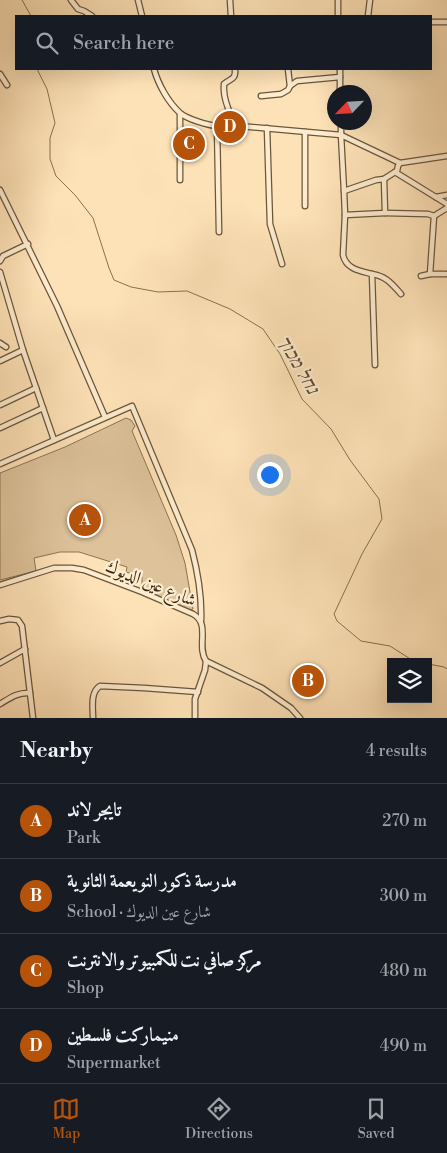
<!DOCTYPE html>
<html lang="en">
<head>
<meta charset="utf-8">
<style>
	:root { --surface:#171b24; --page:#242831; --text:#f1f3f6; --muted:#9ea1a6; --line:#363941; --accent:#b45309 }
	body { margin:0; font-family:"Libre Bodoni",Amiri,"Frank Ruhl Libre",serif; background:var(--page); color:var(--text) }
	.controls { position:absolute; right:15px; bottom:15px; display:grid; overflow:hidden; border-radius:0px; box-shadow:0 5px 20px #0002 }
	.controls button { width:45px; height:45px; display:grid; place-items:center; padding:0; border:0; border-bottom:1px solid var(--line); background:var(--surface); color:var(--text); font:25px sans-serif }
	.compass { position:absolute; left:327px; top:85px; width:45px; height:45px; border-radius:50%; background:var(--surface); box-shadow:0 5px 20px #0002; rotate:245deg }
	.you { position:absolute; left:269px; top:474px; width:18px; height:18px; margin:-12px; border:4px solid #fff; border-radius:50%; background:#1a73e8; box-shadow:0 0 0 8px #1a73e833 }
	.badge { display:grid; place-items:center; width:32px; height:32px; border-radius:50%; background:var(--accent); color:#fff; font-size:16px; font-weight:700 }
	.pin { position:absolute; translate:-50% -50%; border:2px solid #fff; box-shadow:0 1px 5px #0006 }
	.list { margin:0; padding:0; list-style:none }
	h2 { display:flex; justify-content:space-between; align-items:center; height:65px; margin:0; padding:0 20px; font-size:21px }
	h2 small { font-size:16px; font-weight:400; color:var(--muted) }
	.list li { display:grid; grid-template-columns:32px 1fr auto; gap:15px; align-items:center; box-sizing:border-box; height:75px; padding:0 20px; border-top:1px solid var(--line) }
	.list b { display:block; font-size:19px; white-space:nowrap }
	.list p { margin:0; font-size:16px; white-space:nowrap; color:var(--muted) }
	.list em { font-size:16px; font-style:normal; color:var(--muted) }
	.icon { flex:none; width:28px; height:28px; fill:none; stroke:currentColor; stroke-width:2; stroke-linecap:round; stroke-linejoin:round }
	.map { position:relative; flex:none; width:447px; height:718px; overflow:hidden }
	.search { position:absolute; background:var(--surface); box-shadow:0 5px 20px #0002; left:15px; right:15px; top:15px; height:55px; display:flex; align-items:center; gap:12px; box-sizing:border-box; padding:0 18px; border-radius:0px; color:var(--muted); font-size:19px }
	.sheet { height:365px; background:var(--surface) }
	nav { display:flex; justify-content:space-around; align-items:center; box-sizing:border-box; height:70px; border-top:1px solid var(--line); background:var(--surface); font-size:14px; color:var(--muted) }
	nav a { display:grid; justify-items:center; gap:2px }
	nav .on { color:var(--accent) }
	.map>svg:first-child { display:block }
	.green { fill:#ddc29a; stroke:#8b7454 }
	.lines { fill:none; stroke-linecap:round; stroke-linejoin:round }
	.stream { stroke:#877152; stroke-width:1 }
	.minor-casing { stroke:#6a5639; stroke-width:7 }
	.minor { stroke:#feecd0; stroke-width:4.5 }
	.labels { text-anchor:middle; stroke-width:4.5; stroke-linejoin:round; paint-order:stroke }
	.street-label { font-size:18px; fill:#39270f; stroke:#feecd0 }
	.water-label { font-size:19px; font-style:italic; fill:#604c30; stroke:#feecd0 }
</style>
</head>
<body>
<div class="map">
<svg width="447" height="718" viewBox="0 0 447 718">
	<rect width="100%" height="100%" fill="#fee2b7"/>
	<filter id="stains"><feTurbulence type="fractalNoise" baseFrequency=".004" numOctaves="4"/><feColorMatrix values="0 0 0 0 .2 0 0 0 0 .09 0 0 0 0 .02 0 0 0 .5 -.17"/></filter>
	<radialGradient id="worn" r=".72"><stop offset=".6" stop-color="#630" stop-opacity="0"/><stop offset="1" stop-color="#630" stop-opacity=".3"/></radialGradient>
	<path class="green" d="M126 418 131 420 135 426 132 431 176 535 185 563 193 609 189 610 142 590V577L126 572 127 567 79 552H60L34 558 36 571 0 580V473L65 447Z"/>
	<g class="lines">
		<g class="stream">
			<path d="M22 0 31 16"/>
			<path d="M37 69 47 89 55 123 50 138V159L56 176 75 195 93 218 109 268 114 280 131 287 158 292 187 291 230 309 263 329 280 354 302 399 331 429 350 460 379 499 382 519 362 554 334 614 337 621 361 641 390 646 415 662"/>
			<path d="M428 664 444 667 447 669"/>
		</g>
		<g class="minor-casing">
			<g id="minor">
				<path d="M71 0 78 9 84 11 92 16"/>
				<path d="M138 0 142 16"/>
				<path d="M230 0 231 16"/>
				<path d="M338 0V16"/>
				<path d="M368 16 370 0"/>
				<path d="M431 22H447"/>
				<path d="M154 69C158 84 168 102 180 113 187 119 207 125 217 126 221 126 225 125 229 125L341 135V122"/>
				<path d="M288 69 290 86"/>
				<path d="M340 69V92"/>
				<path d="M0 74 7 85"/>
				<path d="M261 96 281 94 288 90 290 86 297 81 340 77"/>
				<path d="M180 114V180"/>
				<path d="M229 125C229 120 230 113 228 108 225 100 223 93 224 84 231 78 236 80 235 69"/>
				<path d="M217 126 219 232"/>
				<path d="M267 128 270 224 282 264"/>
				<path d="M305 132V206"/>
				<path d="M447 156 400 163 398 166 397 171 395 172 447 204"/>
				<path d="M0 190 57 306 105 417"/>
				<path d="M344 191 341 135 400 163"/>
				<path d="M436 197 447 195"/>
				<path d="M385 213 428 214 434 216 447 208"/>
				<path d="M345 215 385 213 384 179"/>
				<path d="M0 261 3 256 28 244"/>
				<path d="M0 272 23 350 54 440"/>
				<path d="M372 274C386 276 392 284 401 294"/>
				<path d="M430 274 434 216"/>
				<path d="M421 276 430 274H446"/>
				<path d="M0 343 6 347"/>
				<path d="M0 361 23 350"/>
				<path d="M375 365 372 274C360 271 346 269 343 255L345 215 344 191 376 180 384 179 395 172"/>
				<path d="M0 405 36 388"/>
				<path d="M0 428 43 408"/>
				<path d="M0 464 132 406 192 550C198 573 202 597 201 621"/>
				<path d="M0 585 54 568H72L84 570 142 592 193 614C211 624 196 646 206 661L262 688 291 708 300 718"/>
				<path d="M0 621 9 619 18 620 22 626 33 718"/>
				<path d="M0 663 25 649"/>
				<path d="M0 704C10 698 18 692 30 693"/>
				<path d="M93 718C93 708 90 692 100 686L144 688 198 692"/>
				<path d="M195 718V699L205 670 206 661"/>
			</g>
		</g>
		<use href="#minor" class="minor"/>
	</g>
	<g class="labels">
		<g class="street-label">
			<text transform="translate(151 583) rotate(22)" y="6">شارع عين الديوك</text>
		</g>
		<g class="water-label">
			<text transform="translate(299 364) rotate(60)" y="7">נחל מכוך</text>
		</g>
	</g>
	<rect width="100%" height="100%" filter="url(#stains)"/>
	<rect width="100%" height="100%" fill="url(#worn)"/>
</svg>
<div class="controls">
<button><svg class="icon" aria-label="layers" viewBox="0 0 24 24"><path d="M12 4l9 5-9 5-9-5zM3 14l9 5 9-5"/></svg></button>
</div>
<svg class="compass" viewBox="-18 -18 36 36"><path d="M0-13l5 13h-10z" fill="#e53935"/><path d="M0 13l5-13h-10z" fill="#9ea1a6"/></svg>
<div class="you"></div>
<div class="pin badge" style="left:85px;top:520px">A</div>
<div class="pin badge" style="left:308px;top:681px">B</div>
<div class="pin badge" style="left:189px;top:144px">C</div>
<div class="pin badge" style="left:230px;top:127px">D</div>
<div class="search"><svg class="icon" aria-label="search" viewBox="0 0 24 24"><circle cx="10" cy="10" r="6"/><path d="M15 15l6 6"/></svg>Search here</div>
</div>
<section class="sheet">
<h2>Nearby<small>4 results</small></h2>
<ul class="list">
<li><span class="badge">A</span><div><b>تايجر لاند</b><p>Park</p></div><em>270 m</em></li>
<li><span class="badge">B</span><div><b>مدرسة ذكور النويعمة الثانوية</b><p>School · شارع عين الديوك</p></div><em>300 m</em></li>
<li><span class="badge">C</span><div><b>مركز صافي نت للكمبيوتر والانترنت</b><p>Shop</p></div><em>480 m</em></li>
<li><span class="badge">D</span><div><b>منيماركت فلسطين</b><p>Supermarket</p></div><em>490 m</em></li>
</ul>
</section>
<nav>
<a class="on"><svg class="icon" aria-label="map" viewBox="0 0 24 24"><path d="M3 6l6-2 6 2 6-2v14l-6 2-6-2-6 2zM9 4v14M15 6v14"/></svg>Map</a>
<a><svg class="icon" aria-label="directions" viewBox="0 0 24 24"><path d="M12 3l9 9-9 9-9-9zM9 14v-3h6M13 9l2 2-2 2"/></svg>Directions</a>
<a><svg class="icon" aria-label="saved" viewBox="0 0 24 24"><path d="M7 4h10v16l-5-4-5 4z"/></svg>Saved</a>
</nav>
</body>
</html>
